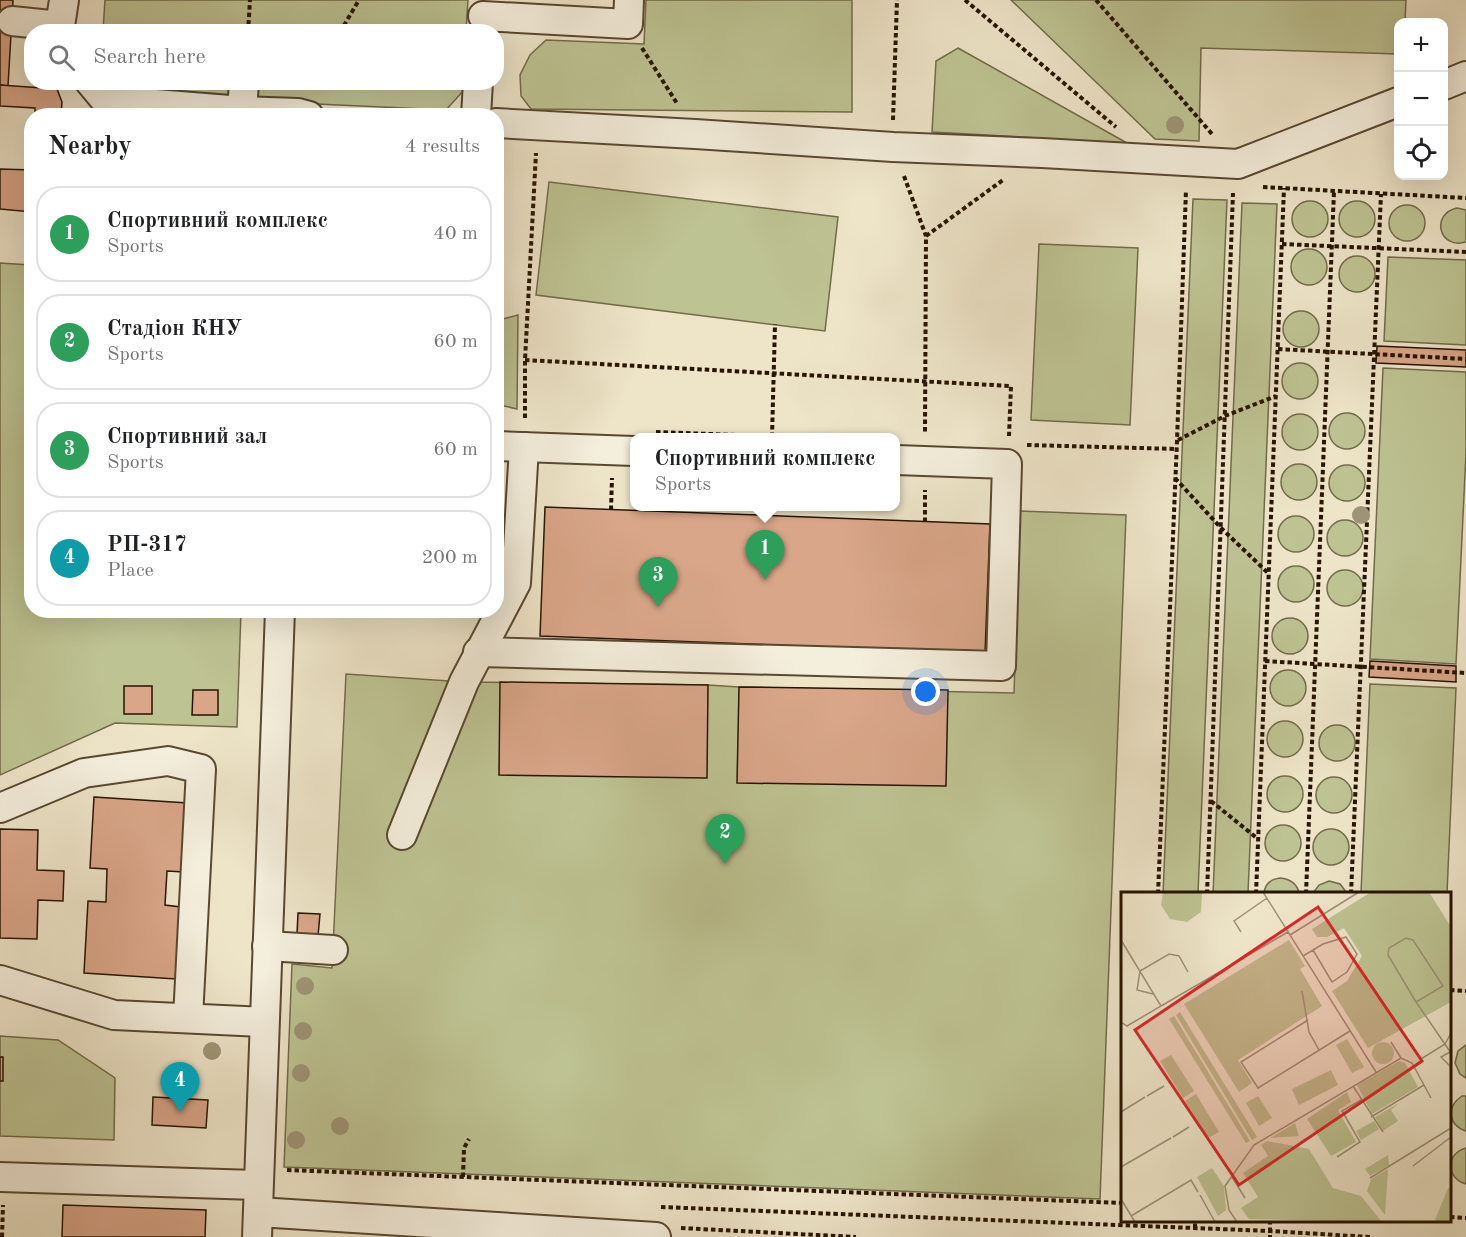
<!DOCTYPE html>
<html lang="en">
<head>
<meta charset="utf-8">
<style>
	:root { --surface:#fff; --page:#f2f2f2; --text:#202124; --muted:#757577; --line:#e0e0e0; --accent:#d93025 }
	body { margin:0; font-family:"Old Standard TT",serif; background:var(--page); color:var(--text) }
	.controls { position:absolute; right:18px; top:18px; display:grid; overflow:hidden; border-radius:12px; box-shadow:0 6px 24px #0002 }
	.controls button { width:54px; height:54px; display:grid; place-items:center; padding:0; border:0; border-bottom:2px solid var(--line); background:var(--surface); color:var(--text); font:30px sans-serif }
	.you { position:absolute; left:926px; top:692px; width:21px; height:21px; margin:-15px; border:4px solid #fff; border-radius:50%; background:#1a73e8; box-shadow:0 0 0 9px #1a73e833 }
	.badge { display:grid; place-items:center; width:39px; height:39px; border-radius:50%; background:var(--accent); color:#fff; font-size:20px; font-weight:700 }
	.pin { position:absolute; translate:-50% -50px; filter:drop-shadow(0 2px 3px #0008) }
	.pin::after { content:''; position:absolute; top:32px; width:21px; height:18px; background:inherit; clip-path:polygon(0 0,100% 0,50% 100%) }
	.popup { position:absolute; left:630px; top:433px; width:270px; height:78px; box-sizing:border-box; display:grid; place-content:center; border-radius:12px; background:var(--surface); filter:drop-shadow(0 2px 4px #0005); font-size:20px; white-space:nowrap; color:var(--muted) }
	.popup b { font-size:22px; color:var(--text) }
	.popup::after { content:''; position:absolute; left:50%; top:100%; margin-left:-12px; border:12px solid transparent; border-top-color:var(--surface) }
	.list { margin:0; padding:0; list-style:none }
	h2 { display:flex; justify-content:space-between; align-items:center; height:78px; margin:0; padding:0 24px; font-size:26px }
	h2 small { font-size:20px; font-weight:400; color:var(--muted) }
	.list li { display:grid; grid-template-columns:39px 1fr auto; gap:18px; align-items:center; box-sizing:border-box; height:96px; margin:0 12px 12px; padding:0 12px; border:2px solid var(--line); border-radius:24px }
	.list b { display:block; font-size:22px; white-space:nowrap }
	.list p { margin:0; font-size:20px; white-space:nowrap; color:var(--muted) }
	.list em { font-size:20px; font-style:normal; color:var(--muted) }
	.icon { flex:none; width:33px; height:33px; fill:none; stroke:currentColor; stroke-width:2; stroke-linecap:round; stroke-linejoin:round }
	.map { position:relative; flex:none; width:1466px; height:1237px; overflow:hidden }
	.search { position:absolute; background:var(--surface); box-shadow:0 6px 24px #0002; left:24px; top:24px; width:480px; height:66px; display:flex; align-items:center; gap:15px; box-sizing:border-box; padding:0 21px; border-radius:24px; color:var(--muted); font-size:22px }
	.panel { position:absolute; background:var(--surface); box-shadow:0 6px 24px #0002; left:24px; top:108px; width:480px; height:510px; border-radius:24px }
	.map>svg:first-child { display:block }
	.green { fill:#bec393; stroke:#726c4a; stroke-width:1.5 }
	.building { fill:#d9a689; stroke:#271400; stroke-width:1.5 }
	.lines { fill:none; stroke-linecap:round; stroke-linejoin:round }
	.minor-casing { stroke:#594832; stroke-width:32 }
	.path { stroke:#271400; stroke-width:4; stroke-dasharray:4.5 3; stroke-linecap:butt }
	.minor { stroke:#f4eedc; stroke-width:28 }
	.tree { fill:#9e9476 }
	.inset-road { fill:none; stroke:#9e9179; stroke-width:1.5 }
	.view { fill:#d62828; fill-opacity:0.15; stroke:#d62828; stroke-width:3 }
	.inset-edge { fill:none; stroke:#271400; stroke-width:3 }
</style>
</head>
<body>
<div class="map">
<svg width="1466" height="1237" viewBox="0 0 1466 1237">
	<rect width="100%" height="100%" fill="#eee5c9"/>
	<filter id="stains"><feTurbulence type="fractalNoise" baseFrequency=".00333" numOctaves="4"/><feColorMatrix values="0 0 0 0 .2 0 0 0 0 .09 0 0 0 0 .02 0 0 0 .5 -.17"/></filter>
	<radialGradient id="worn" r=".72"><stop offset=".6" stop-color="#630" stop-opacity="0"/><stop offset="1" stop-color="#630" stop-opacity=".3"/></radialGradient>
	<g class="green">
		<path d="M105 0H468L466 31H103Z"/>
		<path d="M646 0H852V112L531 109 521 96 520 75 530 55 546 40 644 44Z"/>
		<path d="M1011 0H1406L1405 22H1398V54L1201 48 1199 141 1155 139Z"/>
		<path d="M958 48 1127 143 932 132 936 61Z"/>
		<path d="M122 83H464V90L446 110 295 103 125 87Z"/>
		<path d="M549 182 838 217 825 331 536 295Z"/>
		<path d="M1193 199 1227 200 1198 893 1163 894Z"/>
		<circle cx="1357" cy="219" r="18"/>
		<circle cx="1310" cy="219" r="18"/>
		<path d="M1242 203 1277 204 1248 893 1213 894Z"/>
		<circle cx="1407" cy="223" r="18"/>
		<path d="M1457 208 1466 210V242C1439 250 1430 214 1457 208Z"/>
		<path d="M1039 244 1138 248 1130 425 1031 420Z"/>
		<circle cx="1309" cy="267" r="18"/>
		<circle cx="1357" cy="274" r="18"/>
		<path d="M1388 257 1466 260V345L1384 341Z"/>
		<path d="M0 263 31 265 32 610 241 611 237 727 115 723 0 775Z"/>
		<circle cx="1301" cy="329" r="18"/>
		<path d="M518 315 517 409 500 405 497 402 496 323 503 319Z"/>
		<circle cx="1300" cy="381" r="18"/>
		<path d="M1383 368 1466 372V453L1456 664 1370 659Z"/>
		<circle cx="1347" cy="431" r="18"/>
		<circle cx="1300" cy="432" r="18"/>
		<circle cx="1299" cy="482" r="18"/>
		<circle cx="1347" cy="483" r="18"/>
		<path d="M1020 511 1126 515 1100 1199 284 1167 292 964 332 968 346 674 464 682 708 685 739 687 1014 693Z"/>
		<circle cx="1296" cy="534" r="18"/>
		<circle cx="1345" cy="538" r="18"/>
		<circle cx="1296" cy="584" r="18"/>
		<circle cx="1345" cy="588" r="18"/>
		<circle cx="1290" cy="636" r="18"/>
		<circle cx="1288" cy="688" r="18"/>
		<path d="M1370 684 1456 688 1447 893H1361Z"/>
		<circle cx="1285" cy="739" r="18"/>
		<circle cx="1337" cy="743" r="18"/>
		<circle cx="1285" cy="794" r="18"/>
		<circle cx="1334" cy="795" r="18"/>
		<circle cx="1283" cy="843" r="18"/>
		<circle cx="1331" cy="847" r="18"/>
		<path d="M1280 878C1290 879 1297 883 1299 893H1264C1265 884 1271 879 1280 878Z"/>
		<path d="M1329 881 1340 884 1347 893H1313L1319 885Z"/>
		<path d="M0 1036 58 1040 115 1078 114 1140 0 1136Z"/>
		<path d="M1466 1045V1078L1460 1074 1455 1063 1458 1051Z"/>
		<path d="M1462 1096H1466V1131C1448 1125 1446 1107 1462 1096Z"/>
		<path d="M1466 1148V1184C1446 1178 1445 1154 1466 1148Z"/>
	</g>
	<g class="building">
		<path d="M0 0H13L8 86 0 85Z"/>
		<path d="M0 85 57 89 62 102 61 116H35V108L0 106Z"/>
		<path d="M0 169 32 170V212L0 209Z"/>
		<path d="M1377 346 1466 350V367L1376 363Z"/>
		<path d="M545 507 990 524 985 653 540 636Z"/>
		<path d="M1370 661 1456 666V682L1369 677Z"/>
		<path d="M500 682 708 685 707 778 499 775Z"/>
		<rect x="124" y="686" width="28" height="28"/>
		<path d="M739 687 948 690 946 786 737 783Z"/>
		<path d="M193 690H218V715H192Z"/>
		<path d="M94 797 188 803 184 872 167 871 165 905 181 907 176 979 84 973 88 901 106 902 107 869 90 868Z"/>
		<path d="M0 829 38 830 37 870 64 871 63 901 38 900 37 939 0 938Z"/>
		<path d="M298 913 320 914 318 936 297 934Z"/>
		<rect x="0" y="1057" width="3" height="24"/>
		<path d="M153 1097 208 1100 206 1128 152 1125Z"/>
		<path d="M63 1205 206 1210 205 1237H62Z"/>
	</g>
	<g class="lines">
		<g class="minor-casing">
			<g id="minor">
				<path d="M483 16 628 24 629 0"/>
				<path d="M12 21 60 26"/>
				<path d="M62 32 60 26 64 0"/>
				<path d="M90 82 105 100 242 111 298 113 309 116"/>
				<path d="M1444 85 1466 76"/>
				<path d="M242 111 244 82"/>
				<path d="M476 116 478 82"/>
				<path d="M496 123 695 134 893 147 1042 153 1238 164 1398 102"/>
				<path d="M496 446 634 451"/>
				<path d="M478 652 1001 666 1007 464 896 460"/>
				<path d="M0 808 84 773 168 761 201 769 188 1018"/>
				<path d="M402 835 464 682 516 583 524 447"/>
				<path d="M267 946 333 950"/>
				<path d="M0 980 114 1015 264 1022"/>
				<path d="M0 1177 258 1185"/>
				<path d="M258 1212 656 1237"/>
				<path d="M257 1237 280 610"/>
			</g>
		</g>
		<g class="path">
			<path d="M965 0 1116 127"/>
			<path d="M1096 0 1212 134"/>
			<path d="M248 32 250 0"/>
			<path d="M340 32 359 0"/>
			<path d="M642 48 678 105"/>
			<path d="M893 120 897 0"/>
			<path d="M904 176 926 236 925 432"/>
			<path d="M1263 187 1466 198"/>
			<path d="M926 236 1003 180"/>
			<path d="M1282 244 1466 252"/>
			<path d="M1278 349 1466 359"/>
			<path d="M525 360 1011 386 1009 436"/>
			<path d="M525 418V360L536 153"/>
			<path d="M656 432 818 438"/>
			<path d="M772 437 775 324"/>
			<path d="M1178 440 1225 416 1276 396"/>
			<path d="M1027 445 1177 449"/>
			<path d="M1175 478 1221 528 1268 573"/>
			<path d="M611 510 612 478"/>
			<path d="M771 516V506"/>
			<path d="M925 522V490"/>
			<path d="M1265 661 1466 673"/>
			<path d="M1211 801 1258 839"/>
			<path d="M1158 894 1177 441 1186 190"/>
			<path d="M1207 894 1233 193"/>
			<path d="M1256 894 1284 188"/>
			<path d="M1306 894 1334 191"/>
			<path d="M1351 894 1381 194"/>
			<path d="M1450 990 1466 991"/>
			<path d="M287 1170 1122 1203"/>
			<path d="M463 1177 464 1148 469 1139"/>
			<path d="M661 1207 1270 1231 1370 1237"/>
			<path d="M1450 1217 1466 1218"/>
			<path d="M1270 1220V1237"/>
			<path d="M681 1228 856 1237"/>
			<path d="M1195 1228V1220"/>
			<path d="M2 1237 3 1205"/>
		</g>
		<use href="#minor" class="minor"/>
	</g>
	<g class="tree">
		<circle cx="1175" cy="125" r="9"/>
		<circle cx="1361" cy="515" r="9"/>
		<circle cx="305" cy="986" r="9"/>
		<circle cx="303" cy="1031" r="9"/>
		<circle cx="212" cy="1051" r="9"/>
		<circle cx="301" cy="1073" r="9"/>
		<circle cx="340" cy="1126" r="9"/>
		<circle cx="296" cy="1140" r="9"/>
	</g>
	<g transform="translate(1121 892)">
		<rect width="330" height="330" fill="#eee5c9"/>
		<path d="M42 0H81L80 20 66 30 49 27 40 13ZM250 0H308L330 35V110L247 156 211 99 226 89 241 64 223 36 206 45H196L191 37ZM168 48 184 74 179 77 201 114 117 168 131 191 118 200 63 112ZM59 120 136 245 131 248 55 123ZM53 124 129 249 125 251 48 127ZM226 147 243 175 231 181 215 153ZM251 161a11 11 0 1 1 22 0a11 11 0 1 1-22 0ZM50 163 73 199 62 206 39 169ZM278 169 284 171 297 195 251 222 236 193ZM210 178 217 193 178 213 171 197ZM226 200 230 210 217 218 235 250 210 264 186 227ZM75 202 98 240 87 246 64 209ZM137 204 151 226 138 234 125 211ZM278 211 270 218 277 229 262 239 254 225ZM253 229 258 237 240 248 235 239ZM174 231 178 244 149 246ZM146 249 188 257 212 296 240 304 261 330 128 327 120 316 137 305 122 281 147 264 140 253ZM267 263 268 273 249 284 244 277ZM91 276 103 294 105 318 97 324 76 285ZM267 277 264 323 246 299 250 287ZM327 296 330 297V330H319L314 328Z" fill="#bec393"/>
		<path class="inset-road" d="M142 0 255 180M120 40 113 29 146 6M169 43 238 0M0 48 40 114 6 134 0 130M182 64 202 52 225 45 236 62 226 80 211 90 192 58M181 99 188 140 198 158M32 102 16 98 19 79 48 62 58 64 67 80M295 110 267 63 268 56 285 46 292 48 322 94 295 110 330 161M40 114 167 40M187 128 120 170 137 196 229 139M270 150 280 166M329 160 320 165 330 175M300 167 324 152 330 141M232 194 262 240M26 204 43 194M0 220 24 205M250 225 303 193M52 245 68 235M216 265 239 250 221 219 240 208M292 274 330 245M0 275 50 246M111 285 124 306M249 286 330 236M79 303 94 330M0 307 14 330M10 324 70 288 77 300M116 330 108 318 104 294 133 253 280 166 291 171 310 206"/>
		<path class="view" d="M197 15 301 169 118 293 14 138Z"/>
		<rect width="330" height="330" class="inset-edge"/>
	</g>
	<rect width="100%" height="100%" filter="url(#stains)"/>
	<rect width="100%" height="100%" fill="url(#worn)"/>
</svg>
<div class="controls">
<button>+</button>
<button>−</button>
<button><svg class="icon" aria-label="locate" viewBox="0 0 24 24"><circle cx="12" cy="12" r="6"/><path d="M12 2v4M12 18v4M2 12h4M18 12h4"/></svg></button>
</div>
<div class="you"></div>
<div class="pin badge" style="left:765px;top:580px;background:#2e9e5b">1</div>
<div class="popup"><b>Спортивний комплекс</b>Sports</div>
<div class="pin badge" style="left:725px;top:864px;background:#2e9e5b">2</div>
<div class="pin badge" style="left:658px;top:607px;background:#2e9e5b">3</div>
<div class="pin badge" style="left:180px;top:1112px;background:#0f9aa8">4</div>
<div class="search"><svg class="icon" aria-label="search" viewBox="0 0 24 24"><circle cx="10" cy="10" r="6"/><path d="M15 15l6 6"/></svg>Search here</div>
<section class="panel">
<h2>Nearby<small>4 results</small></h2>
<ul class="list">
<li><span class="badge" style="background:#2e9e5b">1</span><div><b>Спортивний комплекс</b><p>Sports</p></div><em>40 m</em></li>
<li><span class="badge" style="background:#2e9e5b">2</span><div><b>Стадіон КНУ</b><p>Sports</p></div><em>60 m</em></li>
<li><span class="badge" style="background:#2e9e5b">3</span><div><b>Спортивний зал</b><p>Sports</p></div><em>60 m</em></li>
<li><span class="badge" style="background:#0f9aa8">4</span><div><b>РП-317</b><p>Place</p></div><em>200 m</em></li>
</ul>
</section>
</div>
</body>
</html>
